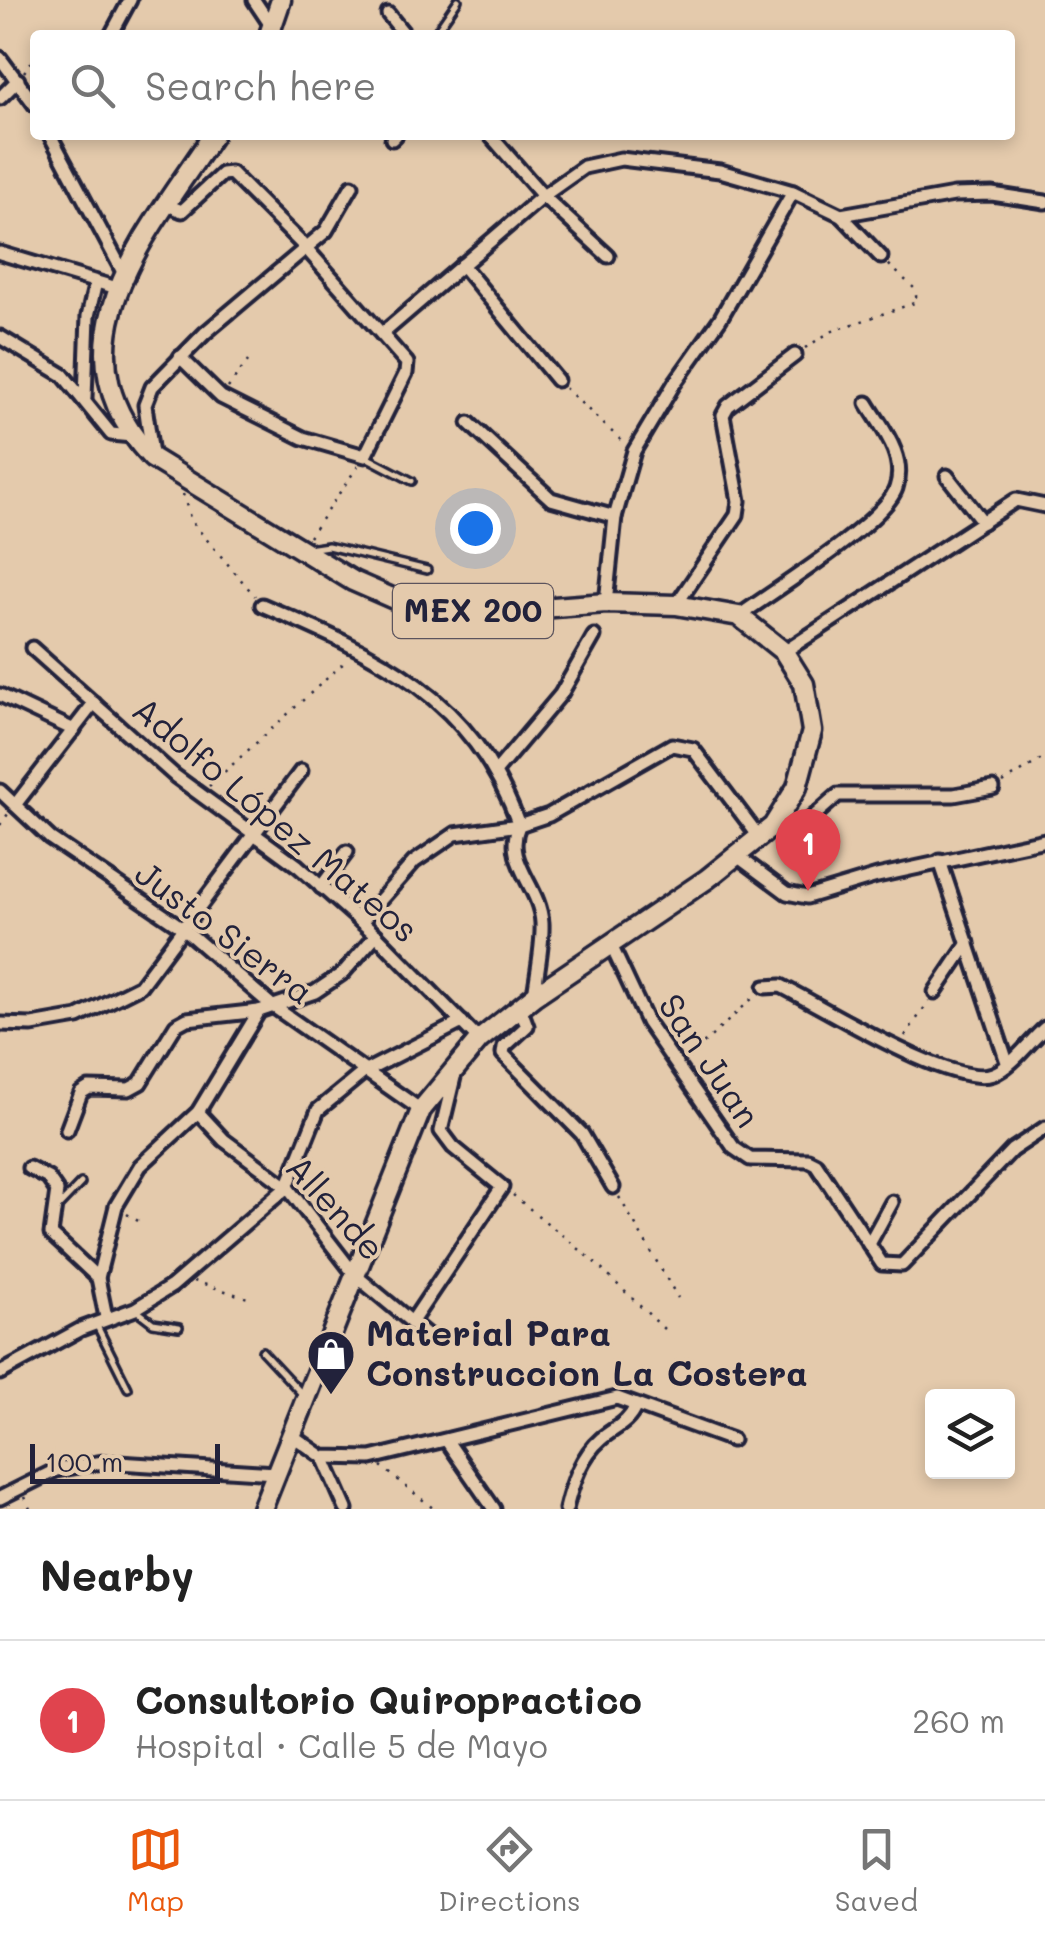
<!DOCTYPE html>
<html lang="en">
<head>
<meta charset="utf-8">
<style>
	:root { --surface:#fff; --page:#f6f6f6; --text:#222; --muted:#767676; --line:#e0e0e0; --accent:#ea580c }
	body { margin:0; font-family:Mali,sans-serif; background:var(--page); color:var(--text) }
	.controls { position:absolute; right:30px; bottom:30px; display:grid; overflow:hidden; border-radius:10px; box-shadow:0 5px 15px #0003 }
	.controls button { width:90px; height:90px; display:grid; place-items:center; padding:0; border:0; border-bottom:2px solid var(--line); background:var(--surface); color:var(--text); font:50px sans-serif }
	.scale { position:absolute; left:30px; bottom:25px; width:190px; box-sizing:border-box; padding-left:10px; border:5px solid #22223b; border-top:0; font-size:28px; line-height:35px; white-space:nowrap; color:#22223b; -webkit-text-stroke:8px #e4caac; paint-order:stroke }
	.you { position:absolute; left:475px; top:528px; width:35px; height:35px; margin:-25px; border:8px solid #fff; border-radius:50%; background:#1a73e8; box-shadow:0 0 0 15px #1a73e833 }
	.badge { display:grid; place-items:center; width:65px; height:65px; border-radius:50%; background:var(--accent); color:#fff; font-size:32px; font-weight:700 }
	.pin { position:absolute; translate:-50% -82px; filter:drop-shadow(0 2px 5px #0008) }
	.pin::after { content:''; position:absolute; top:52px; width:35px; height:30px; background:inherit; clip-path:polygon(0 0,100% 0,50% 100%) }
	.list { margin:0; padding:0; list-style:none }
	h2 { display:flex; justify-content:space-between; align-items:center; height:130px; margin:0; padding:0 40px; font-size:42px }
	h2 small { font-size:32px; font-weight:400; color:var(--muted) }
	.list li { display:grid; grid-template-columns:65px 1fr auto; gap:30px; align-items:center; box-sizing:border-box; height:160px; padding:0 40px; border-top:2px solid var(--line) }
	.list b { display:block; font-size:38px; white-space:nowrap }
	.list p { margin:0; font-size:32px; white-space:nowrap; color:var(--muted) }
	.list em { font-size:32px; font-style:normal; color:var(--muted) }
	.icon { flex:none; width:55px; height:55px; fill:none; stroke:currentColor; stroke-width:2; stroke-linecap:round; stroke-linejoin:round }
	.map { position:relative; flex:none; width:1045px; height:1509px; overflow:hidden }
	.search { position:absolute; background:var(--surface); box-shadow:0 5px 15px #0003; left:30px; right:30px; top:30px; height:110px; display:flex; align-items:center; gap:25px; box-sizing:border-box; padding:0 35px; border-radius:10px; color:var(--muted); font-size:38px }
	.sheet { height:290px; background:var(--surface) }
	nav { display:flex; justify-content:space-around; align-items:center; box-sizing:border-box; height:140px; border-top:2px solid var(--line); background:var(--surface); font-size:28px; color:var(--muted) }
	nav a { display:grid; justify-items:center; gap:5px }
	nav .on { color:var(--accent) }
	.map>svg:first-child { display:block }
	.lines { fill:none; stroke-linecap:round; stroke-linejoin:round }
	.service-casing { stroke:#22223b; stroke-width:12 }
	.minor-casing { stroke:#22223b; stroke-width:19 }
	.trunk-casing { stroke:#22223b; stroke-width:25 }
	.path { stroke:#22223b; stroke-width:2.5; stroke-dasharray:2.5 8; stroke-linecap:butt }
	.service { stroke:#e4caac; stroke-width:5 }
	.minor { stroke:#e4caac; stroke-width:11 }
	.trunk { stroke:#e4caac; stroke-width:18 }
	.labels { text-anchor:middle; stroke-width:8; stroke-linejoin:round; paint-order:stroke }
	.shield { fill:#e4caac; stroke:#5c545d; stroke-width:2.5 }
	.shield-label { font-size:32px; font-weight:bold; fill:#22223b }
	.street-label { font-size:35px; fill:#22223b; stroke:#e4caac }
	.poi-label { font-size:35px; font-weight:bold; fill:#22223b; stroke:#e4caac; text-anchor:start }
</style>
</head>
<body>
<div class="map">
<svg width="1045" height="1509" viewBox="0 0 1045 1509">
	<rect width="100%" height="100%" fill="#e4caac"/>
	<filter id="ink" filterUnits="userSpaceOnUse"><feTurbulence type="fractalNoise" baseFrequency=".01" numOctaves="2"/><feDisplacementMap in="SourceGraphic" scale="20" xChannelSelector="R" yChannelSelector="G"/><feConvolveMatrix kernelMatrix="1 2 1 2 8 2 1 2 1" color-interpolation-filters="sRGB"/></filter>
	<g filter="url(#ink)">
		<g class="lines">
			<g class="service-casing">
				<g id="service">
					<path d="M434 35 458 0"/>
					<path d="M366 457 412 481"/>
					<path d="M308 549 328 546 427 570"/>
					<path d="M57 1208 81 1183"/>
					<path d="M136 1310 153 1323 179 1327"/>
					<path d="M97 1326 128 1388"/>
					<path d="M262 1351 303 1395"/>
				</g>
			</g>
			<g class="minor-casing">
				<g id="minor">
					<path d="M254 0 272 27"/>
					<path d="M388 14 405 35"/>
					<path d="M111 35 130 0"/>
					<path d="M0 58 35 105"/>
					<path d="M0 98 18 80"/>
					<path d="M50 135 123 272"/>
					<path d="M490 135 543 196 608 256"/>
					<path d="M392 139 396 135"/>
					<path d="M167 205 182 211 222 174 231 173 305 247 407 363 406 373 365 456 303 438 221 397 180 357"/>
					<path d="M841 215 881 257"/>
					<path d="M0 253 117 288"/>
					<path d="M462 265 557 380"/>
					<path d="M382 334 543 196 584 167 621 159 720 171 793 192 841 215 954 195 992 194 1045 202"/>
					<path d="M0 337 63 375 111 434 132 436"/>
					<path d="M85 398 88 316 96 282"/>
					<path d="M469 423 551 499 615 517"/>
					<path d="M152 454 145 405 152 387 205 333 326 231 352 186"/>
					<path d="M947 476 983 522"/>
					<path d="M606 603 615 517 634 451 674 384 720 319 793 192"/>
					<path d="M262 605C380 656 472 696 519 825 503 863 540 885 542 923 543 946 537 972 534 996"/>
					<path d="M676 605 737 515 739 501 723 415 728 406 795 355"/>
					<path d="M739 616C772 592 885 522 896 488 907 457 882 428 867 403"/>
					<path d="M32 648 175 776 298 866 376 935 479 1040"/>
					<path d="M784 652 1016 500 1045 506"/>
					<path d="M0 695 74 730"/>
					<path d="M497 770 561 694 594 636"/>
					<path d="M0 791 50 838 184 929 270 1004 421 1110"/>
					<path d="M15 805 94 703"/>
					<path d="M773 826 795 833 838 795H954L993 788"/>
					<path d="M736 855 787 893 807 897 877 876 1045 840"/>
					<path d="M940 861 1007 1062"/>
					<path d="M321 887 347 852"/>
					<path d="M361 922 414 862 455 834 519 825 549 815 672 745 693 749 760 838"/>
					<path d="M611 945 647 1022 734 1148 750 1159 808 1160 816 1164 882 1264 902 1265 1012 1150 1045 1128"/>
					<path d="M765 987 781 986C822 1006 953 1089 993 1074 1012 1067 1030 1041 1045 1028"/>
					<path d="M935 992 968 943"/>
					<path d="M520 1007 527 1026 504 1047 503 1054 582 1134 613 1187"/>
					<path d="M0 1024 32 1025 78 1017 140 986 301 771"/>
					<path d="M198 1112 224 1140 287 1187 355 1275 432 1339"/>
					<path d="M67 1130 81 1093 89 1088 129 1089 140 1083 176 1025 187 1019 259 1011"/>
					<path d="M29 1168 48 1178 57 1191 51 1234 98 1278"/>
					<path d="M869 1244 892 1202"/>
					<path d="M106 1317 98 1278 116 1206 140 1166 198 1112 259 1011 315 992 343 973 376 935"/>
					<path d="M411 1323 502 1187 453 1147 441 1131 456 1069"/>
					<path d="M0 1373 81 1329 135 1309 172 1286 287 1187 318 1110 364 1072 462 1022"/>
					<path d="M290 1434 323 1457 371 1458 617 1398 732 1440"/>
					<path d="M447 1441 494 1509"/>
					<path d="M323 1457 346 1509"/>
					<path d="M0 1498 56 1470 103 1462 276 1473"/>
					<path d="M566 1509C572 1484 581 1456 601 1439 614 1428 629 1423 635 1407"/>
				</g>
			</g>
			<g class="trunk-casing">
				<g id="trunk">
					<path d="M269 35 281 0"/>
					<path d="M213 135C147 234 46 346 152 458L353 581 401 602 489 612 606 603 676 605 739 616 784 652 804 684 812 731 797 787 773 826 707 879 534 996 479 1040 421 1110 262 1509"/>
				</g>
			</g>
			<g class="path">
				<path d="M51 35 54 32"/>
				<path d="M24 72 35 57"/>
				<path d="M805 348 830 332 917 302 915 289 888 264"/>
				<path d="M228 388 248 361"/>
				<path d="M565 388 625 444"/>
				<path d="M183 494 191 521 255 596"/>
				<path d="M309 537 358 466"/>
				<path d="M1003 783 1045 757"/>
				<path d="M209 786 347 660"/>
				<path d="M0 825 8 814"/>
				<path d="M905 1036 929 1001"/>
				<path d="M688 1058 755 996"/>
				<path d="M513 1195 590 1258 665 1330"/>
				<path d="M619 1197 678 1298"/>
				<path d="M127 1214 143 1224"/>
				<path d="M194 1281 254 1300"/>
				<path d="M381 1466 434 1509"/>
				<path d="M25 1497 30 1509"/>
			</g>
			<use href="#service" class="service"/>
			<use href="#minor" class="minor"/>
			<use href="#trunk" class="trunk"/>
		</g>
	</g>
	<defs>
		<g id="shop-pin" transform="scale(2.5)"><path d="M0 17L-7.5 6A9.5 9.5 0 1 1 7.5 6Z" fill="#22223b" stroke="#e4caac"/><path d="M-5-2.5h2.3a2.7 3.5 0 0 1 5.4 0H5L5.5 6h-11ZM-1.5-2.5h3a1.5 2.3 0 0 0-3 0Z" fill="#fff"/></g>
	</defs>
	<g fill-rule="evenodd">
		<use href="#shop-pin" x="331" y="1354"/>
	</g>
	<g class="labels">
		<rect class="shield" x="393" y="584" width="160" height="54" rx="8"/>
		<g class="shield-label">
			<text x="473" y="622">MEX 200</text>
		</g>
		<g class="street-label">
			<text transform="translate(275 820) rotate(40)" y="12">Adolfo López Mateos</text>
			<text transform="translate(224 933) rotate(37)" y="12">Justo Sierra</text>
			<text transform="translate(709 1061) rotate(56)" y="12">San Juan</text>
			<text transform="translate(335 1208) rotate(48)" y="12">Allende</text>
		</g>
		<g class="poi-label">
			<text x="366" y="1346">Material Para<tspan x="366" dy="40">Construccion La Costera</tspan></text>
		</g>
	</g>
</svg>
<div class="controls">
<button><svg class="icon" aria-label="layers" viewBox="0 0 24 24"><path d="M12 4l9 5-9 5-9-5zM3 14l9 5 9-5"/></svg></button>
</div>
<div class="scale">100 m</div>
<div class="you"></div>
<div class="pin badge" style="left:808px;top:891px;background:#e0444e">1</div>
<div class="search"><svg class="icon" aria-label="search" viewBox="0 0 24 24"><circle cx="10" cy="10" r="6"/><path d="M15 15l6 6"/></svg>Search here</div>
</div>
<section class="sheet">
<h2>Nearby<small></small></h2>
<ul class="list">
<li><span class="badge" style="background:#e0444e">1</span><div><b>Consultorio Quiropractico</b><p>Hospital · Calle 5 de Mayo</p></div><em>260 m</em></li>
</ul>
</section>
<nav>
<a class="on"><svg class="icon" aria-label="map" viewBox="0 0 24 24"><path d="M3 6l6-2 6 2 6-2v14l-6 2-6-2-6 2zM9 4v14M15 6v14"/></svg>Map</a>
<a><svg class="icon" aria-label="directions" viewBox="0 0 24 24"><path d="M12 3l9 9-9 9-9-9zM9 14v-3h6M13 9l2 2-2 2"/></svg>Directions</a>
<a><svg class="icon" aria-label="saved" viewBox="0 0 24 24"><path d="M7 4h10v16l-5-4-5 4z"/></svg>Saved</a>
</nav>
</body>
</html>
